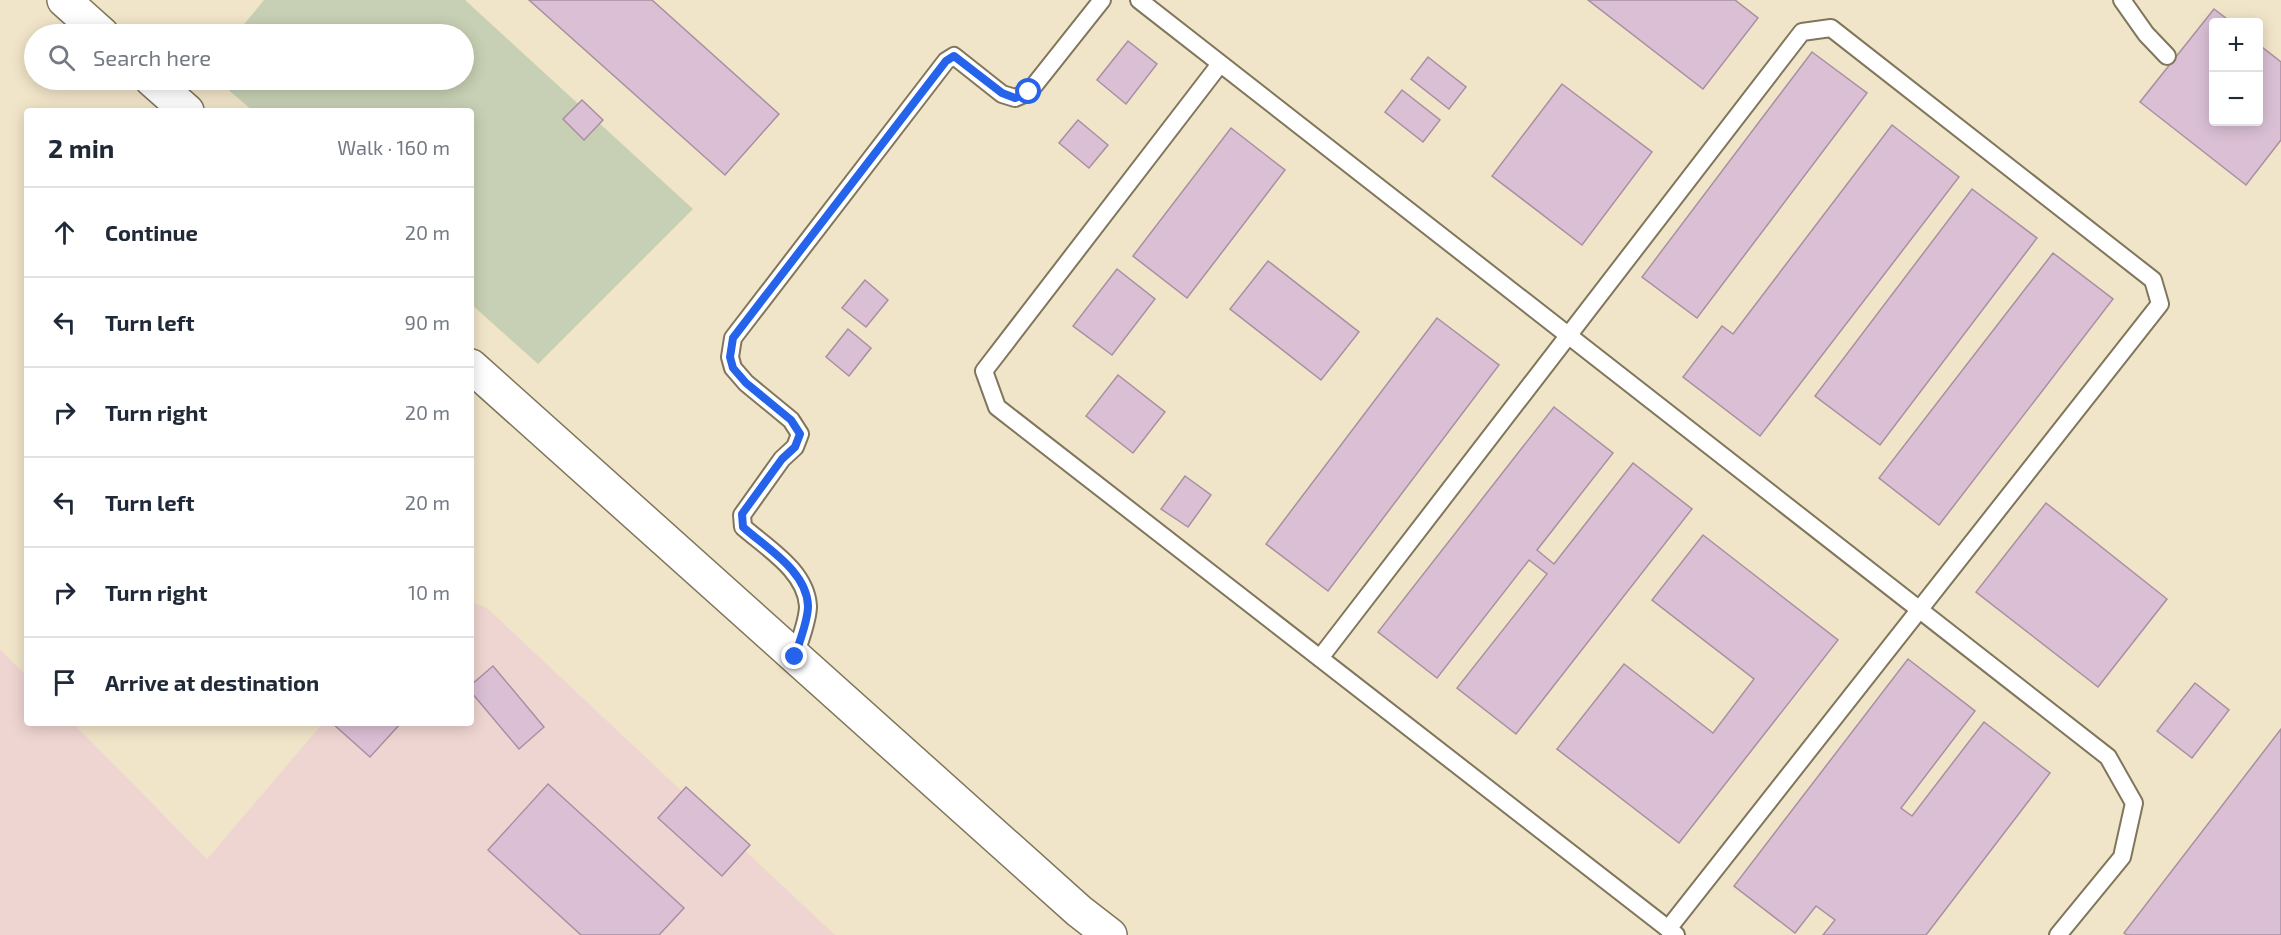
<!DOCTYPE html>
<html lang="en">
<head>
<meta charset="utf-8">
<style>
	:root { --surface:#fff; --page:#f2f2f3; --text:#1f2937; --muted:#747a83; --line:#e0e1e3 }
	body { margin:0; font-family:"Exo 2",sans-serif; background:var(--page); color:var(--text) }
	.controls { position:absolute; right:18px; top:18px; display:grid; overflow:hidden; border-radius:6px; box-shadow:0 3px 15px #0003 }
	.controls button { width:54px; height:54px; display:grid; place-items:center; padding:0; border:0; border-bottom:2px solid var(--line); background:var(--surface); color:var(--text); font:30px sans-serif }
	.stop { position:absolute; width:18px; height:18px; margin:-14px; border:4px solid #2563eb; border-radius:50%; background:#fff }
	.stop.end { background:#2563eb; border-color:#fff; box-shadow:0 2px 6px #0008 }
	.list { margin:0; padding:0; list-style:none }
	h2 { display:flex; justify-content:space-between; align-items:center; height:78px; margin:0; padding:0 24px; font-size:26px }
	h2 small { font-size:20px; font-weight:400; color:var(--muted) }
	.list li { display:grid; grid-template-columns:39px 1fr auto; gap:18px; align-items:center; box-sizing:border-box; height:90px; padding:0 24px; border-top:2px solid var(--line) }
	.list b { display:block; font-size:22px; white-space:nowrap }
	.list em { font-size:20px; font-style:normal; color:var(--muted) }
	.icon { flex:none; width:33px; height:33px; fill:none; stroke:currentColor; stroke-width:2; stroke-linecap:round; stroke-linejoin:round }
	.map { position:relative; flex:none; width:2281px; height:935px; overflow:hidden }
	.search { position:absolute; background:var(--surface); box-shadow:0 3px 15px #0003; left:24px; top:24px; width:450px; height:66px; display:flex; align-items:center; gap:15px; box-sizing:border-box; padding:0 21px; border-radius:33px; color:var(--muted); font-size:22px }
	.panel { position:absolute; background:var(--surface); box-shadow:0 3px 15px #0003; left:24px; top:108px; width:450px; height:618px; border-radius:6px }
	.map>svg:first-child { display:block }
	.industrial { fill:#efd5d1 }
	.green { fill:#c7d0b4 }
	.building { fill:#dbc0d5; stroke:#a88fa2; stroke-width:1.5 }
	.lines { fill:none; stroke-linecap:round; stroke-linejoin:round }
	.lane-casing { stroke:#80765c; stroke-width:20 }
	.highway-casing { stroke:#80765c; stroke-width:36 }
	.lane { stroke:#fff; stroke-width:16 }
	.highway { stroke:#fff; stroke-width:33 }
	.route { stroke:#2563eb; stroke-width:8 }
</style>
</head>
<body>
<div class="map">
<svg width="2281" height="935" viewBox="0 0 2281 935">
	<rect width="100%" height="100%" fill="#f1e5c9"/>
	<path class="industrial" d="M471 602 487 608 835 935H0V649L27 676V723H73L207 859 323 723H471Z"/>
	<path class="green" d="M264 0H465L693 209 538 364 471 304V111H253L217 80H464V34H236Z"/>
	<g class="building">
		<path d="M529 0H652L779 114 725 175Z"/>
		<path d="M1588 0H1735L1758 18 1703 89Z"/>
		<path d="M2214 9 2231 22H2214V122H2258V44L2281 62V140L2246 185 2140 102Z"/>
		<path d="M1128 41 1157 64 1126 104 1097 80Z"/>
		<path d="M1812 52 1867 93 1697 318 1642 277Z"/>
		<path d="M1428 57 1466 87 1449 109 1411 79Z"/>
		<path d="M1562 84 1652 152 1582 245 1492 176Z"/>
		<path d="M1402 90 1440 120 1423 142 1385 112Z"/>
		<path d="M582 100 603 120 584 140 563 119Z"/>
		<path d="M1078 120 1108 145 1089 168 1059 143Z"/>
		<path d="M1892 125 1959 177 1760 436 1683 377 1722 326 1733 334Z"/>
		<path d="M1231 128 1285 170 1187 298 1133 256Z"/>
		<path d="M1972 189 2037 238 1880 445 1815 396Z"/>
		<path d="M2053 253 2113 299 1939 525 1879 478Z"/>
		<path d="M1268 261 1359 332 1321 380 1230 309Z"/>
		<path d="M1117 269 1155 299 1112 355 1073 326Z"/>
		<path d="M865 280 888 300 866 327 842 308Z"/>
		<path d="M1437 318 1499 365 1328 591 1266 544Z"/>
		<path d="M848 329 871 348 849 376 826 357Z"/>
		<path d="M1118 375 1165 412 1133 453 1086 416Z"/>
		<path d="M1554 407 1613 453 1537 550 1554 564 1633 463 1692 509 1516 734 1457 688 1547 574 1529 560 1437 678 1378 632Z"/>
		<path d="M1185 476 1211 495 1188 527 1161 509Z"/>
		<path d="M2046 503 2167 599 2098 687 1976 592Z"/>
		<path d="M1703 535 1838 640 1679 843 1557 749 1624 664 1713 733 1754 679 1652 600Z"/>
		<path d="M1908 659 1975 711 1901 808 1912 816 1984 722 2050 773 1926 935H1823L1835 920 1816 906 1795 933 1734 886Z"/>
		<path d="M493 666 544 727 519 749 471 692V685Z"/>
		<path d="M2195 683 2229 710 2192 758 2157 731Z"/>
		<path d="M332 723H401L370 757Z"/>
		<path d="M2281 729V935H2127L2124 933Z"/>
		<path d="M548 784 684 908 659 935H581L488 850Z"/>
		<path d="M686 787 750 845 722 876 658 818Z"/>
	</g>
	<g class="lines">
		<g class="lane-casing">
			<g id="lane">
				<path d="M1139 0 2108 757 2134 803 2122 857 2058 935"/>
				<path d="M2122 0 2146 34 2167 56"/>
				<path d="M1220 64 984 371 997 407 1676 935"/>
				<path d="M795 657C799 641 808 622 808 606 806 571 767 548 743 527L742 515 782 459 795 447 800 434 791 420 746 383 733 368 730 357 733 338 946 61 954 56 1002 94 1015 98 1029 92 1102 0"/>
				<path d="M1320 658 1802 32 1831 28 2153 280 2160 304 1668 929"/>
			</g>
		</g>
		<g class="highway-casing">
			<g id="highway">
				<path d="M64 0 102 34"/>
				<path d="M152 80 187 111"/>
				<path d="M471 366 1079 911 1110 935"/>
			</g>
		</g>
		<use href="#lane" class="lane"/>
		<use href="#highway" class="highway"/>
	</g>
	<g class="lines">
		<path class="route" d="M795 657C799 641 808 622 808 606 807 571 766 548 743 527L742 514 782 459 795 447 800 434 791 420 746 383 733 368 730 357 733 338 946 61 954 56 1002 93 1015 98 1029 92"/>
	</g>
</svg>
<div class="controls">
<button>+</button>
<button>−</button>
</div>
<div class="stop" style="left:1029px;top:92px"></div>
<div class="stop end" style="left:795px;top:657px"></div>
<div class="search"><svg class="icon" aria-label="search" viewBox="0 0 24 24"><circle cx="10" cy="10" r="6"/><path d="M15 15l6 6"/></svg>Search here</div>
<section class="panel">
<h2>2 min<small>Walk · 160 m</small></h2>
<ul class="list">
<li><svg class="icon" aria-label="ahead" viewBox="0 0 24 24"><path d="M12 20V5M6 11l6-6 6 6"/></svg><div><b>Continue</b></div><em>20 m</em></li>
<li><svg class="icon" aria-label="left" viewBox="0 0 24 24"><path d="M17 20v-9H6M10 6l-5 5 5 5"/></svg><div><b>Turn left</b></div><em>90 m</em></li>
<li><svg class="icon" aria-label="right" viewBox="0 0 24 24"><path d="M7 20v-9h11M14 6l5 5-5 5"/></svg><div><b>Turn right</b></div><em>20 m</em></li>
<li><svg class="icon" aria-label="left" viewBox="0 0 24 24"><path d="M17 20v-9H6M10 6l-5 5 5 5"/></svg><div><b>Turn left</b></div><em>20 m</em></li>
<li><svg class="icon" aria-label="right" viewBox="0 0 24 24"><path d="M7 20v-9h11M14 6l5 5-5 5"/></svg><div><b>Turn right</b></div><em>10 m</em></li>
<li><svg class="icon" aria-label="arrive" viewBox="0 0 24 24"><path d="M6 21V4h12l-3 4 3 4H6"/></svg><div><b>Arrive at destination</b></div></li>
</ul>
</section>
</div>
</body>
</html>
